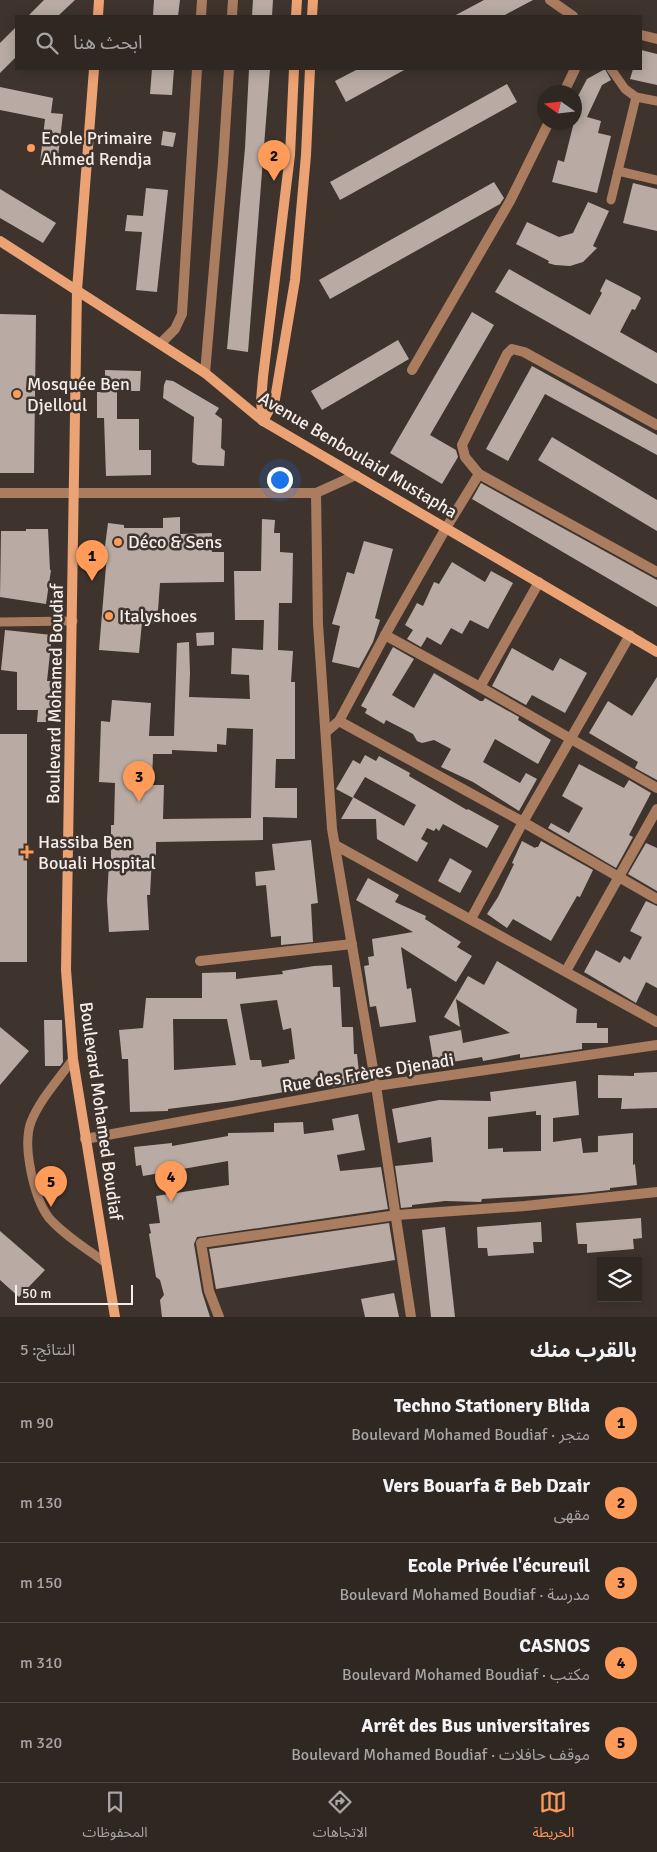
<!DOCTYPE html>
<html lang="ar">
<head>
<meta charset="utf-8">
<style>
	:root { --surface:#2f2722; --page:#372f2a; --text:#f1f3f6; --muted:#a7a5a5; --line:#4a4440; --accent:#fe9b59 }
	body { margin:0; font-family:Signika,"Noto Sans Arabic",sans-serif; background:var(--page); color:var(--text); direction:rtl }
	.controls { position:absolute; right:15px; bottom:15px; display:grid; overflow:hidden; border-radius:0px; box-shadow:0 2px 12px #0003 }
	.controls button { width:45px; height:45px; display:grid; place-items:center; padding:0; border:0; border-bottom:1px solid var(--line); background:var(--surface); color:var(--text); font:25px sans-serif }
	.compass { position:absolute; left:537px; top:85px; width:45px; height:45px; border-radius:50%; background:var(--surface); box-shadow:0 2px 12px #0003; rotate:284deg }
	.scale { position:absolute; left:15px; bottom:12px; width:118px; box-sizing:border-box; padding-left:5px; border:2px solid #f4ede9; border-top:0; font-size:14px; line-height:18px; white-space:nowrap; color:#f4ede9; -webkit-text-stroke:4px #3f342d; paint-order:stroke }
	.you { position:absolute; left:279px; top:479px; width:18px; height:18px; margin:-12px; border:4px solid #fff; border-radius:50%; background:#1a73e8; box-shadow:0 0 0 8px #1a73e833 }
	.badge { display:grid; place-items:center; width:32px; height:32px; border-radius:50%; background:var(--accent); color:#111; font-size:16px; font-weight:700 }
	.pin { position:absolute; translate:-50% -41px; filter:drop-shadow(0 1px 2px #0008) }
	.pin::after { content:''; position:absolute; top:26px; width:18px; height:15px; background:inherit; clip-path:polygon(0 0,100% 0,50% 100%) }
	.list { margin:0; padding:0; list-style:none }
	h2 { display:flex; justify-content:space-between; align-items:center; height:65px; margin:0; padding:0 20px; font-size:21px }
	h2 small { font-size:16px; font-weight:400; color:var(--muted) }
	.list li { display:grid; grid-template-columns:32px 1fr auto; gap:15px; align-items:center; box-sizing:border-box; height:80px; padding:0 20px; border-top:1px solid var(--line) }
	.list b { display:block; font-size:19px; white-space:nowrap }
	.list p { margin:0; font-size:16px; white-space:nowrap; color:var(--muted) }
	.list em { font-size:16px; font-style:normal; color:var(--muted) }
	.icon { flex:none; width:28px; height:28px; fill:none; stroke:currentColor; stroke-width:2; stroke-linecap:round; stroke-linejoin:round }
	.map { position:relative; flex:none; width:657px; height:1317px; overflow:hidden; direction:ltr }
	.search { position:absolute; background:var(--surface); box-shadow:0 2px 12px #0003; left:15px; right:15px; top:15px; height:55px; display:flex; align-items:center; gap:12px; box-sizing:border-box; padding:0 18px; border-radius:0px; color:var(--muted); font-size:19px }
	.sheet { height:465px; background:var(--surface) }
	nav { display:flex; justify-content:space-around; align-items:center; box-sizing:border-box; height:70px; border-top:1px solid var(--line); background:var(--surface); font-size:14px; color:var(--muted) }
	nav a { display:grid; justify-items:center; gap:2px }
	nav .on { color:var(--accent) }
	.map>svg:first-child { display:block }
	.building { fill:#b9aba3; fill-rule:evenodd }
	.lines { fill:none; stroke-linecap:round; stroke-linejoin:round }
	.lane { stroke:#aa7c60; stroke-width:9 }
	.street { stroke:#aa7c60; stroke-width:10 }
	.secondary { stroke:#eba274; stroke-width:10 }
	.poi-dot { fill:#fe9b59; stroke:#3f342d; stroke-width:2 }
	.labels { text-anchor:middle; stroke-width:5; stroke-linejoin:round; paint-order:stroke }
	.poi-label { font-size:18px; fill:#f4ede9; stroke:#3f342d; text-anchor:start }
	.street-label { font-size:18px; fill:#f4ede9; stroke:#3f342d }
</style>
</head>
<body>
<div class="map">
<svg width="657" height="1317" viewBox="0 0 657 1317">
	<rect width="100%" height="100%" fill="#3f342d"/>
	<g class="building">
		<path d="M44 0H75L58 16H28Z"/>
		<path d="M154 0H180L178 16H153Z"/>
		<path d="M253 0H273L272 16H252Z"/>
		<path d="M484 0H533L503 16H454Z"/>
		<path d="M16 27V57L0 73V43Z"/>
		<path d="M641 50 657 54V85L630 79 633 69H641Z"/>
		<path d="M152 69H174L172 95 150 94Z"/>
		<path d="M249 69H270L248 352 227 349 245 148Z"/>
		<path d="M358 69H406L346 102 335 81Z"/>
		<path d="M605 69 611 80 602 85 587 117 601 121 598 133 611 136 597 193 552 182 558 160 564 162 574 122 580 97 578 96 587 79Z"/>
		<path d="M507 84 517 102 340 200 330 182Z"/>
		<path d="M0 87 53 98 51 113 63 114 57 165 40 163 45 119 0 110Z"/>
		<path d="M163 131 176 133 173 147 161 145Z"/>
		<path d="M494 182 504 198 500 204 330 299 319 280Z"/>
		<path d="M633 183 657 189V231L623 223Z"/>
		<path d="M146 188 168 190 157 292 136 290 142 232 125 231 127 215 143 216Z"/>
		<path d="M0 189 56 223 43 243 0 218Z"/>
		<path d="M588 202 609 211 593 246 597 248 583 262 570 266 555 265 548 263 549 261 516 244 527 222 559 237 573 233Z"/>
		<path d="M509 269 590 315 602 293 600 291 606 279 639 296 641 298 635 310 632 309 620 332 657 353V384L495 292Z"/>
		<path d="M472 312 494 325 430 435 456 450 458 457 442 484 390 453Z"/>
		<path d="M0 314 36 315 34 473H0Z"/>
		<path d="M398 340 409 359 322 410 311 391Z"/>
		<path d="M532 366 657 435V455L545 394 508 461 486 449Z"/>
		<path d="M105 370 141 371 140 391H117V419H139V450H151V475L106 476 104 418H97V392H105Z"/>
		<path d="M166 380 173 381 219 408 215 414 222 419 221 448 225 451 224 466 198 465 192 462 194 417 163 398 164 385Z"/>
		<path d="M552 437 657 500V531L538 460Z"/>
		<path d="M481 483 657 580V607L472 499Z"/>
		<path d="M180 517V534L212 533V552H224V582L160 583 157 624 142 622 139 653 99 650 107 554H104L108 523 124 525V528H163V518Z"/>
		<path d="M262 519 275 520 274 533H280V552L293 553 292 603H279L278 650 293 651 291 682H295V759H276L275 788H297V818L263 817V840L156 842V856H152L150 895H147L149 930 109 932 107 900 109 862H111V825H114L115 783 99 782 101 721 110 722 112 700 151 703 149 736H174L177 643 189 642 190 673 189 697 250 699 249 675 231 674 232 648 263 650 264 620H235L234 571H261ZM227 728 253 729 251 818 163 819 164 785H152L153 754H172V750L217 752V744L226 745Z"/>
		<path d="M26 529H48L50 570H51L46 604 0 597 1 531H26Z"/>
		<path d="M364 541 393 549 375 618 380 620 373 642 359 668 332 662 340 626 332 624 347 572 354 574Z"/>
		<path d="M452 562 485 582 491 571 513 583 488 629 470 620 462 634 451 628 441 645 427 637 421 647 407 639 413 630 405 625 417 603 423 606 434 582 439 584Z"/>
		<path d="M5 630 52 635 47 681H53V722H37L38 710H17V672L1 670Z"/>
		<path d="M214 632V645L197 646 196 633Z"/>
		<path d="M393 647 414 659 392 695 414 708 434 673 480 701H483L485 698 519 717 518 720 551 740 538 764 495 739 483 762 520 783 526 773 537 779 519 811 473 782 441 767 451 749 434 740 422 743 417 741 413 734 386 720 384 724 365 713 367 709 361 706Z"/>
		<path d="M512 648 553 671 560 658 587 673 565 713 532 695 526 705 492 686Z"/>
		<path d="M657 677V780L635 768 638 762 589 733 608 701 632 716Z"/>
		<rect x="0" y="734" width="27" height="228"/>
		<path d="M365 755 376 761 379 756 410 773 409 776 467 810 468 809 499 826 487 848 443 824 439 831 436 828 434 831 427 828 421 839 428 843 417 862 377 839 376 819H341L353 798 336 789 353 760 360 764ZM365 777 416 805 404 826 353 797Z"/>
		<path d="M579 764 624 788 629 780 651 793 629 835 633 837 616 868 548 828 551 823 569 833 583 808 562 796Z"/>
		<path d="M311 840 318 903 311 904 313 942 281 945V936L271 937 266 885 256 886 255 872 275 870 272 844Z"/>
		<path d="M522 841 535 848 536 847H538L541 841 593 870 580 897 577 896 551 941 513 919 507 928 487 914 498 897 514 864 512 863Z"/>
		<path d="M646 843 657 848V891L628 874Z"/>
		<path d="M450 858 472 871 460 893 438 881Z"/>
		<path d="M368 878 399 895 395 902 426 916 425 919 461 942 457 947 472 956 456 982 401 947 407 989 411 988 416 1022 380 1027 376 1006 370 1007 364 966 369 965 368 957 374 956 372 939 413 932 356 900Z"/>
		<path d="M646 901 657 906V988L646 982 636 1003 584 972 596 950 620 963 624 956 630 960 642 937 630 931Z"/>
		<path d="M497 961 577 1009 576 1023H597V1028H608V1043H582V1049L520 1058V1054L483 1061 482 1057 434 1065 429 1036 461 1030 463 1043 510 1033 456 999 460 1027 444 1017 468 976 484 985Z"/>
		<path d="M332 965 333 987H340L342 1027H353L354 1054H357L360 1082 331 1087 330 1078 282 1083 284 1092 232 1101 168 1109V1111L130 1112 128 1059H122L119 1030 143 1028 146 998H202V973L236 972V979L283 974 282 971 314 966ZM277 1000 283 1030 291 1028 295 1059 289 1060V1063L262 1067 261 1060H250L240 1004ZM173 1019H227L236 1065 174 1070Z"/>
		<path d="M44 1020H62L63 1062 60 1066H45Z"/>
		<path d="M0 1027 29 1051 0 1085Z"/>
		<path d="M657 1072V1108L621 1109 622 1098H598V1075L634 1076V1073Z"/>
		<path d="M576 1081 579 1115 553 1118V1142L581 1138 583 1153 598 1152V1136L633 1133V1165L635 1164 637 1185 610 1188V1190L582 1193 482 1199 481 1202 445 1201 412 1205V1207L401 1208 395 1166 433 1162 431 1137 398 1143 392 1109 439 1100 491 1101 490 1092ZM536 1111V1115H541V1151L503 1152V1148L488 1149V1117Z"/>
		<path d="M358 1114 365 1150 337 1155 340 1171 381 1167 388 1209 197 1237 194 1244 202 1292 210 1317H162L160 1300 164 1295 160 1280 156 1277 149 1234 151 1233 149 1224 160 1223 156 1196 229 1185 228 1161 143 1176 141 1165 136 1166 134 1147 172 1143V1146L228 1136V1133L274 1132V1123L303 1122 304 1134 334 1130 332 1119Z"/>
		<path d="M641 1218 642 1238 633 1239 634 1249 587 1253V1244H578L576 1223Z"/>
		<path d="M541 1222 542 1242H533L534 1253 488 1256 487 1248H478L477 1227Z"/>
		<path d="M389 1223 395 1260 216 1289 209 1249Z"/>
		<path d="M445 1227 455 1317H431L422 1230Z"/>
		<path d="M0 1231 45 1270 19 1297 0 1280Z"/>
		<path d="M394 1293 399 1317H365L361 1299Z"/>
	</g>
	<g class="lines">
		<g class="lane">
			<path d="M611 69 625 89 636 97 657 101"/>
			<path d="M618 171 657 180"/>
			<path d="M611 200 636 97"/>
			<path d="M0 622 73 621"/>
			<path d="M73 1059C59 1079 40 1099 31 1122 22 1146 34 1198 49 1218 65 1236 87 1249 106 1263"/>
		</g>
		<g class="street">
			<path d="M550 0 573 16"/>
			<path d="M201 16 202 0"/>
			<path d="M232 16 233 0"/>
			<path d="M641 35 657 39"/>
			<path d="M564 92 575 69"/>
			<path d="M160 344 175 329 182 314 197 69"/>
			<path d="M412 370 510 201 549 122"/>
			<path d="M205 373 223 163 229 69"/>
			<path d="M657 425 524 352 512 349 507 354 462 445 465 457 479 474 657 572"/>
			<path d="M0 493H316L356 475"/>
			<path d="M316 493 318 624 332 829 376 1086 411 1317"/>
			<path d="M385 635 480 687 657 788"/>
			<path d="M480 687 539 582"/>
			<path d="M339 721 523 822 657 899"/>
			<path d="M326 732 339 721 385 635 446 528 479 474"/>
			<path d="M335 845 657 1022"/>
			<path d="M471 919 523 822 630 635"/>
			<path d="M200 961 352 944"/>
			<path d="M566 971 657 809"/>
			<path d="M85 1139 376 1086 657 1045"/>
			<path d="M219 1317 209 1291 201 1243 397 1215 525 1206 657 1192"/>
		</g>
		<g class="secondary">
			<path d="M98 16 99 0"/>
			<path d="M296 16 297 0"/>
			<path d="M312 16 313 0"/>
			<path d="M94 69 77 290 66 970 73 1059 115 1317"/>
			<path d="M0 241 205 373 263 421 657 652"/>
			<path d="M263 421 275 399 295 280 306 155 310 69"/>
			<path d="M263 421 261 401 263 377 290 155 294 69"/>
		</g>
	</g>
	<g class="poi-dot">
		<circle cx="31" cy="148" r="5"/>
		<circle cx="17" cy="394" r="5"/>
		<circle cx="118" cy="542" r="5"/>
		<circle cx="109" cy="616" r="5"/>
		<path d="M24.5 844.5h5v5h5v5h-5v5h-5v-5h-5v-5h5z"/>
	</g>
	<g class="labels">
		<g class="poi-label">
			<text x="41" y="144">Ecole Primaire<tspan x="41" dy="21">Ahmed Rendja</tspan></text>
			<text x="27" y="390">Mosquée Ben<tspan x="27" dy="21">Djelloul</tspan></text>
			<text x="128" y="548">Déco &amp; Sens</text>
			<text x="119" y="622">Italyshoes</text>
			<text x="38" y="848">Hassiba Ben<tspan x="38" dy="21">Bouali Hospital</tspan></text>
		</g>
		<g class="street-label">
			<text transform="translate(358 455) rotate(31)" y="6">Avenue Benboulaid Mustapha</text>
			<text transform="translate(55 694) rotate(-89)" y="6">Boulevard Mohamed Boudiaf</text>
			<text transform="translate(368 1073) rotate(-9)" y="6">Rue des Frères Djenadi</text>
			<text transform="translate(101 1111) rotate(82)" y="6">Boulevard Mohamed Boudiaf</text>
		</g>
	</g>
</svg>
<div class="controls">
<button><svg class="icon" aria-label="layers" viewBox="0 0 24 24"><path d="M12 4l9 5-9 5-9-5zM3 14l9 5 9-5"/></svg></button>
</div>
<svg class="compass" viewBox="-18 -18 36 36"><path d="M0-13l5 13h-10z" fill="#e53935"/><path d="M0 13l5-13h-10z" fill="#a7a5a5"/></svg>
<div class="scale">50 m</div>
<div class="you"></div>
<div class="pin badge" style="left:92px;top:581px">1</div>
<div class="pin badge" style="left:274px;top:181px">2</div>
<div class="pin badge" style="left:139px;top:802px">3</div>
<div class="pin badge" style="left:171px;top:1202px">4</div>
<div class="pin badge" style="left:51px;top:1207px">5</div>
<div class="search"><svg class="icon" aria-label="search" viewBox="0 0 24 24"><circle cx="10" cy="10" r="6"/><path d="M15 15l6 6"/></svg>ابحث هنا</div>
</div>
<section class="sheet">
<h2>بالقرب منك<small>النتائج: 5</small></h2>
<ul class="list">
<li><span class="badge">1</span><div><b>Techno Stationery Blida</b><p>متجر · Boulevard Mohamed Boudiaf</p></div><em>90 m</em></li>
<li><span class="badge">2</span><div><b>Vers Bouarfa &amp; Beb Dzair</b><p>مقهى</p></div><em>130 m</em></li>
<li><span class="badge">3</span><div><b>Ecole Privée l'écureuil</b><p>مدرسة · Boulevard Mohamed Boudiaf</p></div><em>150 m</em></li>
<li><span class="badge">4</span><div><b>CASNOS</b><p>مكتب · Boulevard Mohamed Boudiaf</p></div><em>310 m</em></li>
<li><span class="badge">5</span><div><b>Arrêt des Bus universitaires</b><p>موقف حافلات · Boulevard Mohamed Boudiaf</p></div><em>320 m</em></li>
</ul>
</section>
<nav>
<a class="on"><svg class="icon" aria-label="map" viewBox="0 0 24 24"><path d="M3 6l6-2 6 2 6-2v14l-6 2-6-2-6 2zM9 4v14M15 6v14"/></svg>الخريطة</a>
<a><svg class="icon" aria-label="directions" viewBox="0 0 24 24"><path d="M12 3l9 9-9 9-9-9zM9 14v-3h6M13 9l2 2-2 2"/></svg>الاتجاهات</a>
<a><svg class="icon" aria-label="saved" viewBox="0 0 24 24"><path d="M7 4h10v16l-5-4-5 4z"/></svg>المحفوظات</a>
</nav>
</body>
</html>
